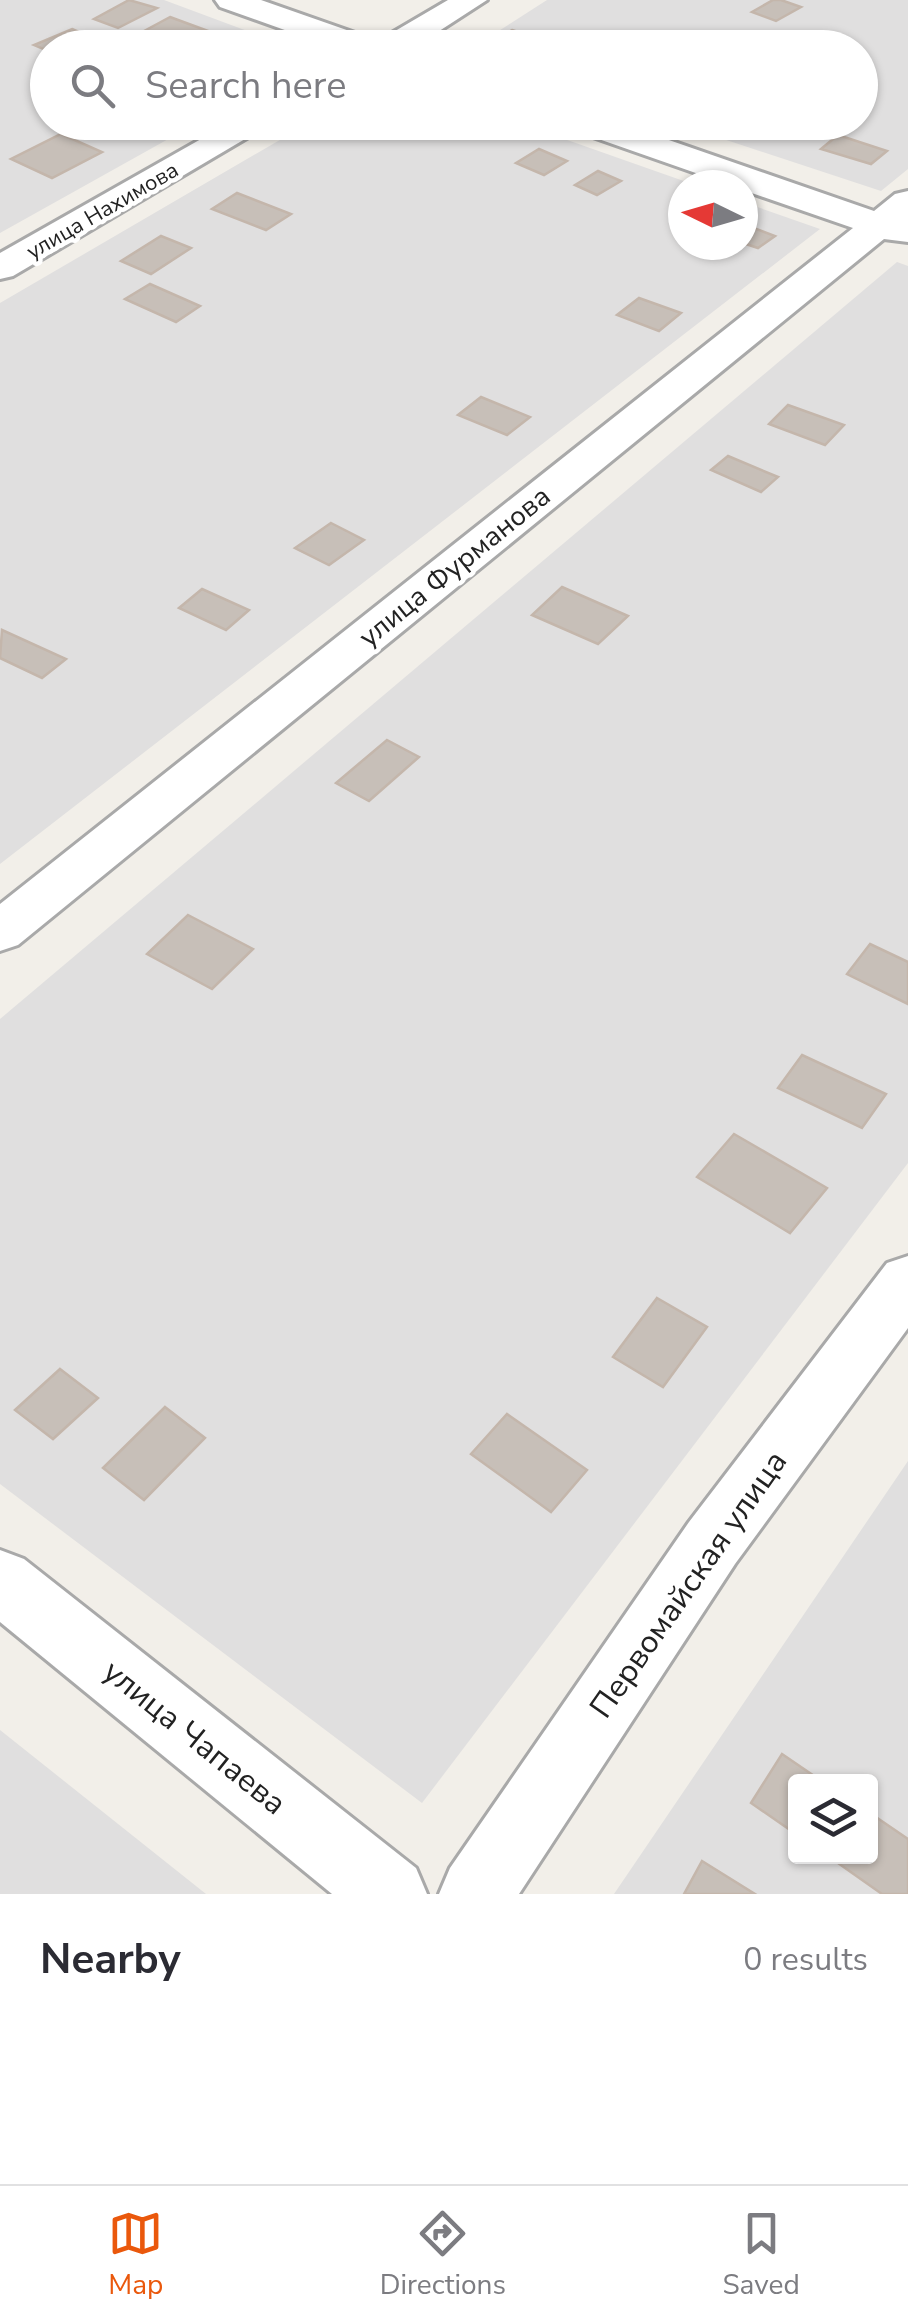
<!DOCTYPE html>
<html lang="en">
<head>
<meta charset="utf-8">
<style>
	:root { --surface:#fff; --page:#f2f2f3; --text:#2b2b33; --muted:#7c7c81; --line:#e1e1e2; --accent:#ea580c }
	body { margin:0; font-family:"Nunito Sans",sans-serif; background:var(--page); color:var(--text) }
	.controls { position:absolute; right:30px; bottom:30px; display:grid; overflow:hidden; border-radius:10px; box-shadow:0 2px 8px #0004 }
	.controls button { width:90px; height:90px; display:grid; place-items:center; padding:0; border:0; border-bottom:2px solid var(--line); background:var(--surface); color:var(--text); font:50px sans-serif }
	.compass { position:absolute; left:668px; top:170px; width:90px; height:90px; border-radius:50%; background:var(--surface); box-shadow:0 2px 8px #0004; rotate:275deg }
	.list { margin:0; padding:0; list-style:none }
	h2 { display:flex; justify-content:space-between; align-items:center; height:130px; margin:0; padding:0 40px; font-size:42px }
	h2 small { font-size:32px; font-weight:400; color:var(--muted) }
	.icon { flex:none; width:55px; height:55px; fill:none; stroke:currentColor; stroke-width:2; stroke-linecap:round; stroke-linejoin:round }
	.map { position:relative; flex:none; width:908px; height:1894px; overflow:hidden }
	.search { position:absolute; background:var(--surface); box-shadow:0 2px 8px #0004; left:30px; right:30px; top:30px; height:110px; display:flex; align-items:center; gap:25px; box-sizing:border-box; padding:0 35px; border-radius:55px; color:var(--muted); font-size:38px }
	.sheet { height:290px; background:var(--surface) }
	nav { display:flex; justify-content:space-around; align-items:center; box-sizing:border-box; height:140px; border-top:2px solid var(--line); background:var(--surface); font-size:28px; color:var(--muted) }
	nav a { display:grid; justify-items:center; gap:5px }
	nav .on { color:var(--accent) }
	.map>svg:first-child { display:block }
	.residential { fill:#e0dfdf; fill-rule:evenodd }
	.building { fill:#c7bfb8; stroke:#c4b6ab; stroke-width:2.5 }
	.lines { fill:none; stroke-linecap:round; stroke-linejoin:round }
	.minor-casing { stroke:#a9a9a9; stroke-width:6 }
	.minor { fill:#fff; fill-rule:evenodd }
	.labels { text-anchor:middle; stroke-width:9; stroke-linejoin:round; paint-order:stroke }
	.far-street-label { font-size:22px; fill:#222; stroke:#fff }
	.street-label { font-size:28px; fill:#222; stroke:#fff }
	.near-street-label { font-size:32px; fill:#222; stroke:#fff }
</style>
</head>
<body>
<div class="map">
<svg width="908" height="1894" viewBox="0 0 908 1894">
	<rect width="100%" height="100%" fill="#f2efe9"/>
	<g class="residential">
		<path d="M0 0H164L290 47 48 48V122L197 123 0 233Z"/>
		<path d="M547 0H908V169L881 191 675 123 860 122V48H472Z"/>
		<path d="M309 123H519L695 185H683V245H743V202L820 229 0 864V303Z"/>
		<path d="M897 262 908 266V1163L422 1803 0 1484V1019Z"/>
		<path d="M908 1461V1894H614ZM796 1782H870V1856H796Z"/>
		<path d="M0 1730 206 1894H0Z"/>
	</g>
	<g class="building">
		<path d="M129 0 157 8 118 28 94 19Z"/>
		<path d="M773 0H781L801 7 776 21 752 12Z"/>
		<path d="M170 17 219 35 196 48H162L133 37Z"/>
		<path d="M72 29 88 36 48 51 34 45Z"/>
		<path d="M512 30 551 43 543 48H506L491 43Z"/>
		<path d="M383 122H427L412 133Z"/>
		<path d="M61 134 102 152 52 178 11 159Z"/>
		<path d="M838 135 887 151 871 164 821 149Z"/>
		<path d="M539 149 567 161 544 175 516 163Z"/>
		<path d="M598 171 621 181 597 195 575 185Z"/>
		<path d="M237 193 291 214 266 230 212 209Z"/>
		<path d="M743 224 775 236 758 248 743 243Z"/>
		<path d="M161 236 191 248 151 274 121 261Z"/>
		<path d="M150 284 200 306 176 322 125 299Z"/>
		<path d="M639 298 681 313 659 331 617 315Z"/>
		<path d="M481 397 530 417 507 435 458 415Z"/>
		<path d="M788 405 844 425 825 445 769 424Z"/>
		<path d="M728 456 778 477 761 492 711 470Z"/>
		<path d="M331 523 364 540 329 565 295 548Z"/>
		<path d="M562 587 628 616 598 644 532 615Z"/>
		<path d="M202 589 249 610 226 630 179 608Z"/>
		<path d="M2 630 66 659 42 678 0 658Z"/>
		<path d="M387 740 419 757 369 801 336 783Z"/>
		<path d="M188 915 253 949 212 989 147 954Z"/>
		<path d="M870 944 908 962V1004L847 974Z"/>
		<path d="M802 1055 886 1094 862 1128 778 1088Z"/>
		<path d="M734 1134 827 1188 790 1233 697 1177Z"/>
		<path d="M657 1298 707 1327 663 1387 613 1357Z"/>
		<path d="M60 1369 98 1398 53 1439 15 1410Z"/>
		<path d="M165 1407 205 1438 144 1500 103 1468Z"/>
		<path d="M507 1414 587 1470 551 1512 471 1454Z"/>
		<path d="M782 1754 823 1782H796V1834L751 1803Z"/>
		<path d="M870 1813 908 1839V1894H882L828 1856H870Z"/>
		<path d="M702 1861 755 1894H684Z"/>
	</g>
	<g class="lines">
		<g class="minor-casing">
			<g id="minor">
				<path d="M215 0H261L378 41 448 0H487L413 48H335L220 7Z"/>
				<path d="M231 122H274L13 276 0 279V253Z"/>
				<path d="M565 122H617L874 211 895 194 908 191V242L884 239 18 945 0 951V904L853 228 743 190V185H730L570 129Z"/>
				<path d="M908 1256V1328L735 1564 519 1894H439L450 1868 689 1522 887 1263Z"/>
				<path d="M0 1550 24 1559 416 1868 427 1894H332L0 1622Z"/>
			</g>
		</g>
		<use href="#minor" class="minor"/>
	</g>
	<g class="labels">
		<g class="far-street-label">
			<text transform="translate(102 210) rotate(-30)" y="8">улица Нахимова</text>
		</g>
		<g class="street-label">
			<text transform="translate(454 566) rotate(-39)" y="10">улица Фурманова</text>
		</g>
		<g class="near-street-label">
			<text transform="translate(688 1584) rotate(-55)" y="11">Первомайская улица</text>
			<text transform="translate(195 1737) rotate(39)" y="11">улица Чапаева</text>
		</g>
	</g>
</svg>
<div class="controls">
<button><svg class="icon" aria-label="layers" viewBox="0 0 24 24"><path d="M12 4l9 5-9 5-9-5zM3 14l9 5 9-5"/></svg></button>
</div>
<svg class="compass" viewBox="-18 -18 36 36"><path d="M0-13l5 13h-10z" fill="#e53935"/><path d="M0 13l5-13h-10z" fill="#7c7c81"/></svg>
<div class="search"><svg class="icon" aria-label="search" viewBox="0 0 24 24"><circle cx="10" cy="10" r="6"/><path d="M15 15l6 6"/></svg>Search here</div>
</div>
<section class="sheet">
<h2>Nearby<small>0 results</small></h2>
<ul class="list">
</ul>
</section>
<nav>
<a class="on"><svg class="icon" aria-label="map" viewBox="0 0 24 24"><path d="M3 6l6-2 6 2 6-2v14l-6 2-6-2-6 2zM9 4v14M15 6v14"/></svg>Map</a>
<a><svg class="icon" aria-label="directions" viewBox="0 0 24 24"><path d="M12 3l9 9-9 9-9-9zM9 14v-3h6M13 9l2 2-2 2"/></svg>Directions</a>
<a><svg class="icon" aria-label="saved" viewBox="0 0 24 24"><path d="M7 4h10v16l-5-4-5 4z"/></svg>Saved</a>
</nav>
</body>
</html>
